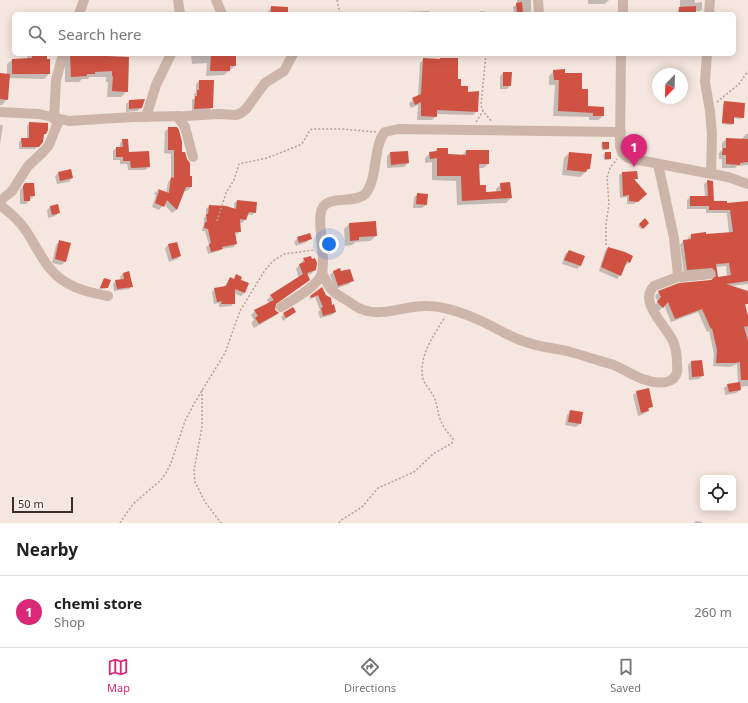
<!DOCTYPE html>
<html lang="en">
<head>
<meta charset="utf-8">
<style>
	:root { --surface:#fff; --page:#f2f2f2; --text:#222; --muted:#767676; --line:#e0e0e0; --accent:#db2777 }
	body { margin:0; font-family:"Noto Sans",sans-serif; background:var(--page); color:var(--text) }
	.controls { position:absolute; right:12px; bottom:12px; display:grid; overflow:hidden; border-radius:6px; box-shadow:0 2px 10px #0003 }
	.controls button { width:36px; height:36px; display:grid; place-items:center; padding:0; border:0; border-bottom:1px solid var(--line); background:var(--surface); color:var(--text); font:20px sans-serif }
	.compass { position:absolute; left:652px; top:68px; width:36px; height:36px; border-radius:50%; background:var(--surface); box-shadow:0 2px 10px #0003; rotate:203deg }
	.scale { position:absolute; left:12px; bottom:10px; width:61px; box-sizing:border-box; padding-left:4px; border:2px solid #3b2d29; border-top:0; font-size:11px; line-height:14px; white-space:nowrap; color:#3b2d29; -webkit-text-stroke:3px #fcf2ec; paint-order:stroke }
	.you { position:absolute; left:329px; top:244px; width:14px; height:14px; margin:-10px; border:3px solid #fff; border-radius:50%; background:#1a73e8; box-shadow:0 0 0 6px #1a73e833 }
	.badge { display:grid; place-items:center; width:26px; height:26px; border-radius:50%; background:var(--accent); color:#fff; font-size:13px; font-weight:700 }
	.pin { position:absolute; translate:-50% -33px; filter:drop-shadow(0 1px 2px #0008) }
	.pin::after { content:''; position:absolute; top:21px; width:14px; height:12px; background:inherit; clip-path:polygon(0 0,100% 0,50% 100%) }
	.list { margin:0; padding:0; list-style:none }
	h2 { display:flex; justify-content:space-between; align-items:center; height:52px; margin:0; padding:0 16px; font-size:17px }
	h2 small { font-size:13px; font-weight:400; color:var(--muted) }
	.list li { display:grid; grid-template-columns:26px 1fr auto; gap:12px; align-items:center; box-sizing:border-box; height:72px; padding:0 16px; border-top:1px solid var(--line) }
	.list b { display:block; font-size:15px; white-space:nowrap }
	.list p { margin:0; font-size:13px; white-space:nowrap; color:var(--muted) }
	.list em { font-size:13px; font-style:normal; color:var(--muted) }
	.icon { flex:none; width:22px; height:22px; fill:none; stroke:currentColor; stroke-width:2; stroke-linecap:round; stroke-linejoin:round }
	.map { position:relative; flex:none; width:748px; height:523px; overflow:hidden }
	.search { position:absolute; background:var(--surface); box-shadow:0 2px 10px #0003; left:12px; right:12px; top:12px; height:44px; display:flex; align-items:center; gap:10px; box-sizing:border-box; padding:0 14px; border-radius:6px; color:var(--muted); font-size:15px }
	.sheet { height:124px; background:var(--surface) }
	nav { display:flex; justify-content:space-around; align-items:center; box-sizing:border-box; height:56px; border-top:1px solid var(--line); background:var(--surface); font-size:11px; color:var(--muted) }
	nav a { display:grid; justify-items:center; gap:2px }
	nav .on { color:var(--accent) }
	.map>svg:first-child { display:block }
	.shadow { fill:#0003; fill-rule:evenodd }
	.building { fill:#cf5242; fill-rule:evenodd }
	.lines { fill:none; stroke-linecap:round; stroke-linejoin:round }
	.path { stroke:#ba9f93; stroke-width:1.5; stroke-dasharray:2 2; stroke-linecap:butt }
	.minor { stroke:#ceb5a9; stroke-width:10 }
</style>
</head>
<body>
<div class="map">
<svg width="748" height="523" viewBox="0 0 748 523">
	<rect width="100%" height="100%" fill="#f5e7df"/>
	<g class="shadow">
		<path d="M517 0H531V11L528 14H514L513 7 517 4Z"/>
		<path d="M588 0H609L605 4H588Z"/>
		<path d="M680 0H695V3L702 2V9L700 11H695V14H678V9L680 8Z"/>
		<path d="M271 7 287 14H266Z"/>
		<path d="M430 11V14H403L405 12Z"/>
		<path d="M481 11 487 12V14H478Z"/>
		<path d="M347 12H358V14H346Z"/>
		<path d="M30 54H46V60H49V74L44 79 9 78 7 99 2 105H0V74L7 75V64L12 60 27 59V57Z"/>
		<path d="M65 54H101L127 91 121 97H107L108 82H106V77H90L88 79H82L79 82H65Z"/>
		<path d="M191 54H235V66L224 75 206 76 207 63 192 64Z"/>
		<path d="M424 59 457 80 460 87 467 93 477 111 473 115 436 114V116L432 120H417L418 105 411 108 409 103 418 97 420 63Z"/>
		<path d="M554 71 564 74 581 90 587 107 603 116 598 120H589V117L553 116 555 85H549V76Z"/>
		<path d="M503 73 510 86 507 89H500V76Z"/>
		<path d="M199 81 212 107 209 110 192 112V100L195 98 194 94 196 92V84Z"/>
		<path d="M129 101 141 108 137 111 126 112V104Z"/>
		<path d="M725 103 743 117 741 119 733 118V124L731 125 722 124 723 104Z"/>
		<path d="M29 123 46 133 43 136 42 141 35 149H19V142L21 139H27V126Z"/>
		<path d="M0 125H3L0 145Z"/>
		<path d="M169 128 181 153 191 187 187 191H183L176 210 172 213 164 204 159 210 152 207 156 195 154 194 158 190 166 193 168 182 171 179V154L164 153 165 131Z"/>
		<path d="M746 134H748V165L737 166 735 168H722V159H719V153L722 150V143L726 139H742Z"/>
		<path d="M123 140 128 153 149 167 145 170H128L127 164H120V160H113V151L116 148H120V143Z"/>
		<path d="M603 143 608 148 607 150H602L601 145Z"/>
		<path d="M437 149 447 155 461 156 466 151 488 164 483 168H479V186L485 193 496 192V189L501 184 511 198 506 203 457 205 456 181 432 180V162L425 163V158L430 153H433Z"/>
		<path d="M390 153 408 163 404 167 387 168V156Z"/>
		<path d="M569 153 589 169 580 177 562 175 564 158Z"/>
		<path d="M605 153H610V158L609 160H604L603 155Z"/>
		<path d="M636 172 637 178 634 181 643 197 634 204H627V197L620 198 619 175 622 173Z"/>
		<path d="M59 173 72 178 69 182 57 184 55 176Z"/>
		<path d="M708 181 713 202 726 204 748 202V284L729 286 748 293V303L744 307 748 320V386L739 387 740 390 736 393 725 395 724 388 728 385 738 383 737 364 730 367 713 366 714 354 709 331 707 332 698 312 671 322 664 305 659 311 654 306 658 302 655 296 659 292 713 280 712 274 684 273 680 245 683 241 688 240V238L691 235 729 234 727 213H706V209H687V200L690 197H705L704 184ZM726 266 727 276 717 278 715 267Z"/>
		<path d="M25 184 34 196 26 204H20V190Z"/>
		<path d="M418 194 427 195 426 205 422 208H413L414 197Z"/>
		<path d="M237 201 255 212 252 215 247 214 245 220 242 223 239 222 240 231 237 234H234L236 244 234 247 221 249 219 251 208 254 206 247 209 245 205 231H202L203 226 204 224V218L206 216V209L209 206 234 209V203Z"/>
		<path d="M57 205 59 213 55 216 48 218 47 210 50 207Z"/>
		<path d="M644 220 648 223 641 229 638 226Z"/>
		<path d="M349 224 376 236 370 241 356 242 352 245 345 246 344 229Z"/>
		<path d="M298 238 310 239 307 242 296 246 294 242Z"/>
		<path d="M60 241 65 262 61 265 52 263 56 245Z"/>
		<path d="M176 243 180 256 177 259 169 262 165 249 168 245Z"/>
		<path d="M608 248 630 262 626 265H625L620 275 617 279 599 271 605 251Z"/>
		<path d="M569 251 584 256 580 266 577 269 562 264 565 254Z"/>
		<path d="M304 259 311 260 315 270 311 274 307 275 274 305V310L277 313 273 317 254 328 251 323 254 320 251 315 255 311 269 303 267 300 271 296 299 278 296 269Z"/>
		<path d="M334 271 352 280 349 284 335 289 330 275Z"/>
		<path d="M123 273 132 286 129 289 114 291 113 284 116 281H121L120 277Z"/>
		<path d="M237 276 240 280 248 283 244 293 241 296 234 293V303L231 306 219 307V303L214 304 212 292 215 289 224 287 230 279 233 280Z"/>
		<path d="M104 279 107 287 105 289H99Z"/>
		<path d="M321 288 335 312 332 315 320 318 318 312 320 310 315 297 308 300Z"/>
		<path d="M295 312 283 321 281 317 284 314Z"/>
		<path d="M691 362 703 375 699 379 689 380 688 365Z"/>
		<path d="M637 392 652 406 644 414 638 416 633 395Z"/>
		<path d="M571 411 580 424 576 427 565 425 567 415Z"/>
		<path d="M696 521 703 522 702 523H694Z"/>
	</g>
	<g class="building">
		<path d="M522 2 523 14H517L516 3Z"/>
		<path d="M271 6 288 7V14H271Z"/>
		<path d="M696 6V14H679V7Z"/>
		<path d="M32 54H47V59H50V74H12V59L32 58Z"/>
		<path d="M70 54H102L107 55V56L129 57 128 92 112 91 113 76H112V71L95 72V74H87V76L71 77Z"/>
		<path d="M211 54H236V66H230V71H210Z"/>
		<path d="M423 58 440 59V58H458V79H461V86H468V92L479 91 478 112 437 110V117L421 116V102L415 105 412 98 421 94Z"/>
		<path d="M565 69V73H582V89H588V106L604 107V116H593V113L558 111 559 80H554L553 70Z"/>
		<path d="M503 72H512L511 86H503Z"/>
		<path d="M0 73 10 74 8 100 0 99Z"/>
		<path d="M199 80H214L213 108 194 109 195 96H197V90H199Z"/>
		<path d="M145 99 142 108 129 109V100Z"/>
		<path d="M724 101 745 103 744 118 734 117V124L722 123Z"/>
		<path d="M29 122 48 123V130L46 134H44L43 142 39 147H22L21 138H29Z"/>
		<path d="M168 127H177L179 130 182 142V152H185L187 159 190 163V176H192V187H186L177 210 167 200 164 207 155 203 159 191 158 189 169 193 171 177 174 178V150H168Z"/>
		<path d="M726 138 748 139V162L740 163V165L726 164V155H722L723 148H726Z"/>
		<path d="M122 139H128L129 152 149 151 150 167 131 168 130 161H123V157H116V147H123Z"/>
		<path d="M602 142H609V149H603Z"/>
		<path d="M437 148H448V154L466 155V150H489V164H479L480 185H486V192L501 191 500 183 510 182 512 198 462 201 461 176H437V158L430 159 429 152 437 151Z"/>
		<path d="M408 151 409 163 391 165 390 152Z"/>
		<path d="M569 152 592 154 590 169H587L586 172 567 170Z"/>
		<rect x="605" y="152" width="6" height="7"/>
		<path d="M71 169 73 178 60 181 58 172Z"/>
		<path d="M637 171 638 179H634L647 194 638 202 629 201V195L623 196 622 172Z"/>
		<path d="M707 180 713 181 714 201H727V203L748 201V281L726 284 748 291V304H745L748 316V326L744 327 748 341V380H741L740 362 734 363H716L717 350 712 328 711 329 702 309 675 319 668 302 663 308 657 302 661 297 658 291 679 283 711 280 716 276 715 271 712 268 687 270 683 240 691 239V234L706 232V234L733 232 730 210H709V206H690V196H708ZM729 263 731 275 718 277 716 264Z"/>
		<path d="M25 183H34L35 196H30V201H24L23 186Z"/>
		<path d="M417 193 428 194 427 205 416 204Z"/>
		<path d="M237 200 257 202 256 213 249 212 246 220 240 219 241 232H235L237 244 222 247 223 249 211 252 209 244 211 243 208 229 204 228 205 222H207L206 214H208L209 205 226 206 236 209Z"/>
		<path d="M58 204 60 213 52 215 50 206Z"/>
		<path d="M645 218 649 223 643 229 639 224Z"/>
		<path d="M376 221 377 236 359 237V240L350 241 349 223Z"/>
		<path d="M310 233 312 239 299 243 297 237Z"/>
		<path d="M59 240 71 243 66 262 55 259Z"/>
		<path d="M177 242 181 256 172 259 168 244Z"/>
		<path d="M608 247 625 252 633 256 630 263 627 261 621 276 601 267Z"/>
		<path d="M569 250 585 256 581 266 564 260Z"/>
		<path d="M311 256 312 259 315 258 317 263 316 270 307 273 310 280 276 304 275 310 279 313 259 324 255 318 258 316 254 310 274 300 270 295 303 274 299 264 305 262 303 258Z"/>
		<path d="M340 268 341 271 350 269 354 281 338 286 333 271Z"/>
		<path d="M129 271 133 287 117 289 115 280 124 279 123 273Z"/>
		<path d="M236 274 242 277 241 280 249 283 245 293 235 289V304H221L222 301 217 302 214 288 226 286 230 277 234 279Z"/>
		<path d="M104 278 111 280 108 288H100Z"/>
		<path d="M322 287 326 295 331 298 332 305 334 304 336 312 323 316 321 308 323 307 318 295 311 298 310 296Z"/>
		<path d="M293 307 296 312 286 318 283 313Z"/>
		<path d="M702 360 704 376 692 377 691 361Z"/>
		<path d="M740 382 741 390 729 392 727 384Z"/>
		<path d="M649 388 653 407 648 408 649 411 641 413 636 391Z"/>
		<path d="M570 410 583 412 581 424 568 422Z"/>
	</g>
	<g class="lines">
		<g class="path">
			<path d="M337 0 340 14"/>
			<path d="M486 54 481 105 483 111 492 122"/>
			<path d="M717 102 739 84 748 71"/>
			<path d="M476 122 483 111"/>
			<path d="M217 221 226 193 234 180 239 164 267 158 300 145C306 141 306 133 312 129H342L376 132"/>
			<path d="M606 245V224L609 204 607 178 610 168 617 159"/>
			<path d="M202 390V427L194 470 195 482 205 502 221 523"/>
			<path d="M120 523 133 504 161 480 166 473 171 463 185 421 195 402 225 353 240 311 265 270 273 261 284 254 314 250"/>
			<path d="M339 523 340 521 362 507 378 488 414 472 433 454 452 443 453 439C449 433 443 428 441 421 437 413 438 405 434 397 431 391 425 385 423 379 418 356 434 335 445 317"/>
		</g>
		<g class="minor">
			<path d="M178 0 180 14"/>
			<path d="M216 0 222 14"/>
			<path d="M538 0 539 14"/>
			<path d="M79 14 84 0"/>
			<path d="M623 14V0"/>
			<path d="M709 14 710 0"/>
			<path d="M621 54 620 146 622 153 628 158 728 177 748 184"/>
			<path d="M707 54 705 82 710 111 712 134 711 174"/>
			<path d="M0 112 39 114 69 121 133 117 186 116 218 114 236 115 241 113 246 109 265 83 284 71 293 54"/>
			<path d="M177 116 185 127 193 157"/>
			<path d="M146 117 156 85 171 54"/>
			<path d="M54 119 56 80 63 54"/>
			<path d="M658 164 674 238 678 275 682 277 710 274"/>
			<path d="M0 201 12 191 28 166 43 152 49 145 59 120"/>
			<path d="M0 205C9 212 18 219 24 228 38 247 45 271 67 283 80 291 94 293 108 296"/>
			<path d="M322 273C330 290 332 292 348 301 352 304 356 307 361 309 382 318 405 305 427 306 444 306 463 313 479 320 495 327 509 337 526 342 539 347 553 348 567 351 582 355 596 360 611 364 623 368 634 377 646 380 654 383 666 384 673 379 677 375 678 370 677 365 677 357 676 348 673 341 666 326 638 302 654 286L675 278 678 275"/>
			<path d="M281 307C292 300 319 286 322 273 325 260 321 246 321 233 320 225 319 216 322 209 328 194 356 205 366 193 378 178 373 145 385 132L398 129 621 132"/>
		</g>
	</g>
</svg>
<div class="controls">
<button><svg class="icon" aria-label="locate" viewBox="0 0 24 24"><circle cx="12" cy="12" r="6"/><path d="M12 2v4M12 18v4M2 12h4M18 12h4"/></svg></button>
</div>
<svg class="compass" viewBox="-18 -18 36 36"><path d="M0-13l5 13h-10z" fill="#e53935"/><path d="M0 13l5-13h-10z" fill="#767676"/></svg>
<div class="scale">50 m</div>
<div class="you"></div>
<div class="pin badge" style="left:634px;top:167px">1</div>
<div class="search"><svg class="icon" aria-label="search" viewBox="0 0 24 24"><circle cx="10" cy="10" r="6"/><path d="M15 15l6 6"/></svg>Search here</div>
</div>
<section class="sheet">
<h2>Nearby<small></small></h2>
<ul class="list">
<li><span class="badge">1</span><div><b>chemi store</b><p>Shop</p></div><em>260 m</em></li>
</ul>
</section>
<nav>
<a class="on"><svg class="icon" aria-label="map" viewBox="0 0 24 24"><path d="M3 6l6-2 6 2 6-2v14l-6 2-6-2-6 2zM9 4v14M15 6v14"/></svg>Map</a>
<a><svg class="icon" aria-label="directions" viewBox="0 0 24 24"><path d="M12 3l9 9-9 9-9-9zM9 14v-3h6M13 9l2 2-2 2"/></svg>Directions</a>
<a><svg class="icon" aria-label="saved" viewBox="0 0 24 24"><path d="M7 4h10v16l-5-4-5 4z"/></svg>Saved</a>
</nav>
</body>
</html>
